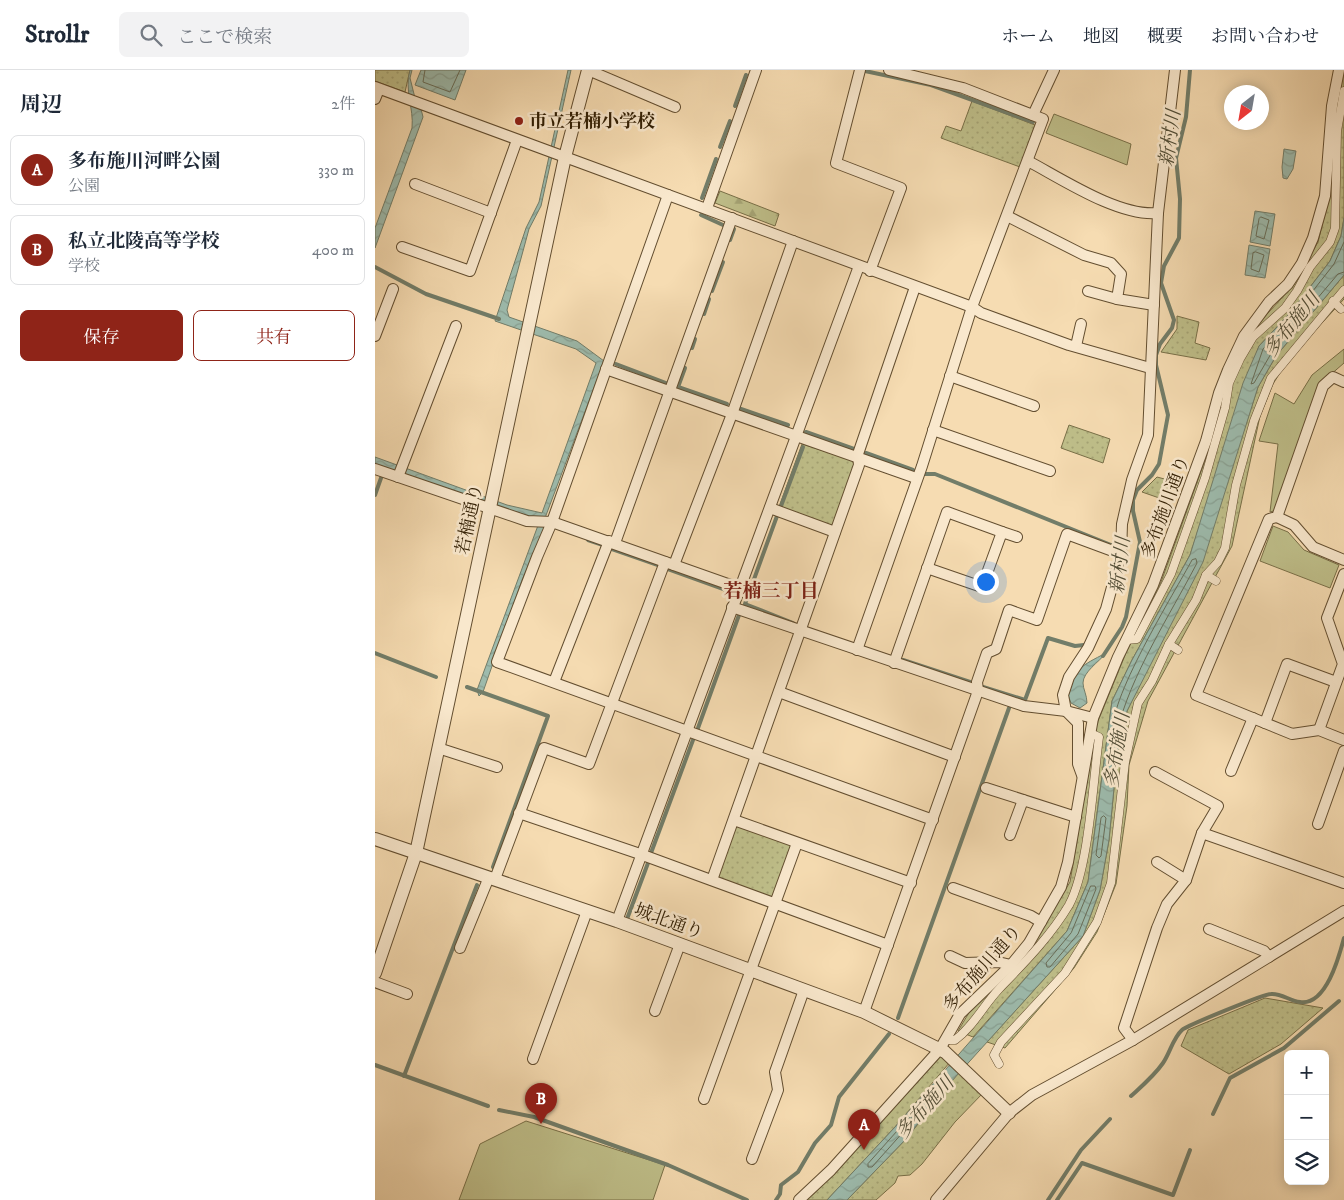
<!DOCTYPE html>
<html lang="ja">
<head>
<meta charset="utf-8">
<style>
	:root { --surface:#fff; --page:#f2f2f3; --text:#1f2937; --muted:#747a83; --line:#e0e1e3; --accent:#8f2418 }
	body { margin:0; font-family:"IM FELL DW Pica","Noto Serif JP",serif; background:var(--page); color:var(--text) }
	.controls { position:absolute; right:15px; bottom:15px; display:grid; overflow:hidden; border-radius:8px; box-shadow:0 2px 12px #0003 }
	.controls button { width:45px; height:45px; display:grid; place-items:center; padding:0; border:0; border-bottom:1px solid var(--line); background:var(--surface); color:var(--text); font:25px sans-serif }
	.compass { position:absolute; left:849px; top:15px; width:45px; height:45px; border-radius:50%; background:var(--surface); box-shadow:0 2px 12px #0003; rotate:211deg }
	.you { position:absolute; left:610px; top:511px; width:18px; height:18px; margin:-12px; border:4px solid #fff; border-radius:50%; background:#1a73e8; box-shadow:0 0 0 8px #1a73e833 }
	.badge { display:grid; place-items:center; width:32px; height:32px; border-radius:50%; background:var(--accent); color:#fff; font-size:16px; font-weight:700 }
	.pin { position:absolute; translate:-50% -41px; filter:drop-shadow(0 1px 2px #0008) }
	.pin::after { content:''; position:absolute; top:26px; width:18px; height:15px; background:inherit; clip-path:polygon(0 0,100% 0,50% 100%) }
	.list { margin:0; padding:0; list-style:none }
	h2 { display:flex; justify-content:space-between; align-items:center; height:65px; margin:0; padding:0 20px; font-size:21px }
	h2 small { font-size:16px; font-weight:400; color:var(--muted) }
	.list li { display:grid; grid-template-columns:32px 1fr auto; gap:15px; align-items:center; box-sizing:border-box; height:70px; margin:0 10px 10px; padding:0 10px; border:1px solid var(--line); border-radius:8px }
	.list b { display:block; font-size:19px; white-space:nowrap }
	.list p { margin:0; font-size:16px; white-space:nowrap; color:var(--muted) }
	.list em { font-size:16px; font-style:normal; color:var(--muted) }
	.actions { display:flex; gap:10px; padding:15px 20px }
	.actions a { flex:1; padding:11px 0; border:1px solid var(--accent); border-radius:8px; text-align:center; font-size:18px; color:var(--accent) }
	.actions .main { background:var(--accent); color:#fff }
	.icon { flex:none; width:28px; height:28px; fill:none; stroke:currentColor; stroke-width:2; stroke-linecap:round; stroke-linejoin:round }
	.map { position:relative; flex:none; width:969px; height:1130px; overflow:hidden }
	header { display:flex; align-items:center; gap:30px; box-sizing:border-box; height:70px; padding:0 25px; background:var(--surface); border-bottom:1px solid var(--line) }
	header strong { font-size:24px }
	nav { display:flex; gap:28px; margin-inline-start:auto; font-size:18px }
	.search { width:350px; height:45px; background:var(--page); display:flex; align-items:center; gap:12px; box-sizing:border-box; padding:0 18px; border-radius:8px; color:var(--muted); font-size:19px }
	main { display:flex }
	aside { flex:1; background:var(--surface) }
	.map>svg:first-child { display:block }
	.grass { fill:#bfbf8a; stroke:#786f47 }
	.forest { fill:url(#forest-firs); stroke:#786f47 }
	.park { fill:url(#park-dots); stroke:#786f47 }
	.water { fill:url(#water-waves); stroke:#727d69 }
	.lines { fill:none; stroke-linecap:round; stroke-linejoin:round }
	.shore { stroke:#686d58; stroke-width:1 }
	.stream { stroke:#727d69; stroke-width:4 }
	.pedestrian-casing { stroke:#634e30; stroke-width:9 }
	.minor-casing { stroke:#634e30; stroke-width:12 }
	.tertiary-casing { stroke:#634e30; stroke-width:14 }
	.pedestrian { stroke:#f9e8cd; stroke-width:8 }
	.minor { stroke:#f9e8cd; stroke-width:10 }
	.tertiary { stroke:#f9e8cd; stroke-width:12 }
	.poi-dot { fill:#8f2418; stroke:#f9e8cd; stroke-width:2 }
	.labels { text-anchor:middle; stroke-width:5; stroke-linejoin:round; paint-order:stroke }
	.poi-label { font-size:18px; font-weight:bold; fill:#321f04; stroke:#f9e8cd; text-anchor:start }
	.street-label { font-size:18px; fill:#321f04; stroke:#f9e8cd }
	.water-label { font-size:19px; font-style:italic; fill:#524e37; stroke:#f9e8cd }
	.neighbourhood-label { font-size:19px; font-weight:bold; fill:#7a1f14; stroke:#f9e8cd }
</style>
</head>
<body>
<header>
<strong>Strollr</strong>
<div class="search"><svg class="icon" aria-label="search" viewBox="0 0 24 24"><circle cx="10" cy="10" r="6"/><path d="M15 15l6 6"/></svg>ここで検索</div>
<nav><a>ホーム</a><a>地図</a><a>概要</a><a>お問い合わせ</a></nav>
</header>
<main>
<aside>
<h2>周辺<small>2件</small></h2>
<ul class="list">
<li><span class="badge">A</span><div><b>多布施川河畔公園</b><p>公園</p></div><em>330 m</em></li>
<li><span class="badge">B</span><div><b>私立北陵高等学校</b><p>学校</p></div><em>400 m</em></li>
</ul>
<div class="actions"><a class="main">保存</a><a>共有</a></div>
</aside>
<div class="map">
<svg width="969" height="1130" viewBox="0 0 969 1130">
	<defs>
		<pattern id="forest-firs" width="22" height="20" patternUnits="userSpaceOnUse" patternTransform="scale(1.25)"><rect width="22" height="20" fill="#bfbf8a"/><path d="M5 1l3.5 6h-7zM16 11l3.5 6h-7z" fill="#a5a475"/></pattern>
		<pattern id="park-dots" width="8" height="8" patternUnits="userSpaceOnUse" patternTransform="scale(1.25)"><rect width="8" height="8" fill="#bfbf8a"/><path d="M2 2h.1M6 6h.1" fill="none" stroke="#a5a475" stroke-width="1.8" stroke-linecap="round"/></pattern>
		<pattern id="water-waves" width="16" height="10" patternUnits="userSpaceOnUse" patternTransform="scale(1.25)"><rect width="16" height="10" fill="#9dbbad"/><path d="M0 5q4-4 8 0t8 0" fill="none" stroke="#88a093"/></pattern>
	</defs>
	<rect width="100%" height="100%" fill="#f6dcb2"/>
	<filter id="stains"><feTurbulence type="fractalNoise" baseFrequency=".004" numOctaves="4"/><feColorMatrix values="0 0 0 0 .2 0 0 0 0 .09 0 0 0 0 .02 0 0 0 .5 -.17"/></filter>
	<radialGradient id="worn" r=".72"><stop offset=".6" stop-color="#630" stop-opacity="0"/><stop offset="1" stop-color="#630" stop-opacity=".3"/></radialGradient>
	<g class="grass">
		<path d="M679 44 756 74 752 95 671 63Z"/>
		<path d="M969 279V293L946 313 902 440 895 442 903 374 884 371 900 323 919 334 937 305Z"/>
		<path d="M898 456 913 462 929 480 964 495 955 518 885 491Z"/>
		<path d="M151 1051 290 1095 278 1130H84L105 1074Z"/>
	</g>
	<path class="forest" d="M345 121 404 144 400 156 340 133Z"/>
	<g class="park">
		<path d="M0 0H35L30 22 0 11Z"/>
		<path d="M969 2V148L966 166 955 191 916 242 884 276 815 485 757 590 737 631 713 812 692 861 598 967 583 961 595 941 651 886 695 812 721 656 751 583 786 512 837 371 850 315 880 257 918 216 943 172 954 127 963 26Z"/>
		<path d="M597 31 660 55 645 97 566 68 571 56 586 61Z"/>
		<path d="M969 205V229L913 290 898 314 885 346 857 476 773 631 754 695 752 736 741 814 722 862 699 898 630 978 612 972 708 866 725 820 734 770 742 687 752 641 770 603 868 363 883 317 901 286Z"/>
		<path d="M802 246 824 252 820 273 835 278 831 290 786 282 802 259Z"/>
		<path d="M694 355 735 369 728 393 686 378Z"/>
		<path d="M427 374 477 390 480 397 460 453 453 456 404 437Z"/>
		<path d="M782 407 797 411 790 430 767 422Z"/>
		<path d="M362 754 418 775 398 829 342 809Z"/>
		<path d="M890 928 948 938 906 974 854 1004 806 976 813 960Z"/>
		<path d="M566 986 575 992 520 1057 452 1130H432L459 1104Z"/>
		<path d="M584 1002 608 1023 580 1052 547 1094 535 1105 523 1106 520 1113 501 1130H472L532 1068Z"/>
	</g>
	<g class="water">
		<path d="M35 0H37L35 8 42 36 46 39 48 47 0 178V158L37 58C39 38 29 20 35 0Z"/>
		<path d="M46 0H91L80 30 40 15Z"/>
		<path d="M193 0H196L166 136 154 159 132 240 134 247 202 271 229 291 167 456 170 458 147 510 108 622 104 626 102 620 165 450 0 395V387L132 435 167 443 221 293 201 279 120 251 151 158 164 132Z"/>
		<path d="M909 79 921 81 918 99 912 109 908 108 907 97Z"/>
		<path d="M880 141 900 144 895 176 875 172Z"/>
		<path d="M969 148V205L901 286 883 317 828 492 752 641 742 687 734 770 725 820 708 866 566 1023 532 1068 472 1130H452L520 1057 692 861 713 812 737 631 757 590 815 485 868 313 884 276 916 242 955 191 966 166Z"/>
		<path d="M874 175 895 179 890 208 870 205Z"/>
		<path d="M731 583C724 592 708 602 708 613 708 619 712 625 712 633L705 638 696 633 693 625C701 597 706 596 731 583Z"/>
	</g>
	<g class="lines">
		<g class="shore">
			<path d="M50 0 48 12 75 22 85 0"/>
			<path d="M886 147 894 150 889 169 881 166 884 149Z"/>
			<path d="M969 172 959 194 919 245 888 279 876 314 879 313 897 282 963 204 969 202"/>
			<path d="M881 182 889 185 884 202 876 199 878 183Z"/>
			<path d="M821 489 822 493C795 545 755 606 742 662L739 664C729 636 801 520 817 490Z"/>
			<path d="M729 746 731 748 726 786 724 788 721 785 726 748Z"/>
			<path d="M716 816H720L721 819 703 864 675 897H672L671 893 696 863Z"/>
			<path d="M534 1048H537L538 1051 497 1097H493V1094Z"/>
		</g>
		<g class="stream">
			<path d="M490 1 556 15 658 52"/>
			<path d="M360 36 371 5"/>
			<path d="M345 77 355 51"/>
			<path d="M327 128 341 89"/>
			<path d="M326 145 348 155"/>
			<path d="M355 170 359 159"/>
			<path d="M0 197 51 224 124 249"/>
			<path d="M337 221 348 192"/>
			<path d="M329 244 334 229"/>
			<path d="M317 278 320 269"/>
			<path d="M241 294 291 313"/>
			<path d="M310 298 303 317 352 334"/>
			<path d="M366 339 413 355"/>
			<path d="M431 362 479 379"/>
			<path d="M491 383 538 400"/>
			<path d="M550 404H560L736 475H742"/>
			<path d="M0 425 6 408"/>
			<path d="M406 436 428 377"/>
			<path d="M402 446 370 534 418 553"/>
			<path d="M213 470 228 475"/>
			<path d="M237 479 283 495"/>
			<path d="M293 499 354 521"/>
			<path d="M0 583 61 607"/>
			<path d="M728 586 747 557 751 547 765 472 758 441V430L762 420 777 405 784 394 793 345 781 295V285L785 274 797 258 799 250 786 213 789 196 804 168 805 129 801 88 811 47 815 0"/>
			<path d="M528 590 595 612"/>
			<path d="M92 617 173 646 118 797"/>
			<path d="M608 617 650 630 673 568 700 576 709 575"/>
			<path d="M323 658 364 545"/>
			<path d="M276 783 318 670"/>
			<path d="M252 849 273 793"/>
			<path d="M523 948 634 638"/>
			<path d="M0 995 113 1036"/>
			<path d="M29 1006 102 815"/>
			<path d="M756 1026C767 1016 779 1006 788 993 795 983 798 968 807 960 813 955 889 924 896 924 906 923 915 931 925 932 951 936 964 887 969 868"/>
			<path d="M124 1040 159 1047 293 1095 372 1130"/>
			<path d="M838 1044 855 1008 909 978 964 931"/>
			<path d="M401 1130 405 1124 406 1115 423 1102 440 1073 456 1055 464 1027 514 964"/>
			<path d="M673 1130 706 1080 735 1049"/>
			<path d="M682 1130 707 1093 798 1125 815 1080"/>
		</g>
		<g class="pedestrian-casing">
			<g id="pedestrian">
				<path d="M958 231 966 239"/>
				<path d="M831 505 841 511"/>
				<path d="M751 570 762 569 796 504 830 408 850 338 854 313 865 289 878 267 910 238 922 221 935 197 955 172 960 158 962 61 969 21"/>
				<path d="M794 574 803 580"/>
				<path d="M570 970H580C598 957 608 936 624 919 649 893 675 867 694 835 714 798 718 711 724 667L715 663"/>
				<path d="M624 994 619 985 626 972 690 903 722 852 736 813 750 692 763 633 777 611 794 574 821 530 831 505 843 492 850 478 861 415 879 351 896 308 969 220"/>
			</g>
		</g>
		<g class="minor-casing">
			<g id="minor">
				<path d="M213 0 300 37"/>
				<path d="M485 0 461 93 526 118 495 201"/>
				<path d="M0 17 597 237 606 243 694 275 775 298"/>
				<path d="M0 29 4 19"/>
				<path d="M658 45 679 0"/>
				<path d="M653 91C687 109 744 147 783 143"/>
				<path d="M40 114 116 143"/>
				<path d="M293 125 177 452 162 487 122 592 558 750"/>
				<path d="M332 138 381 0"/>
				<path d="M632 146 709 185 736 193 746 204 742 229 779 235"/>
				<path d="M27 177 95 201 142 70"/>
				<path d="M713 221 742 229"/>
				<path d="M0 266 18 219"/>
				<path d="M701 276 706 254"/>
				<path d="M231 299 541 408"/>
				<path d="M575 306 659 336"/>
				<path d="M969 312 958 307 948 316 902 447 894 449 821 625 917 664 944 660 969 670"/>
				<path d="M558 360 675 401"/>
				<path d="M0 399 152 451 177 452 364 518"/>
				<path d="M23 407 81 256"/>
				<path d="M395 438 460 462"/>
				<path d="M902 447 919 455 938 477 969 490"/>
				<path d="M240 473 357 148"/>
				<path d="M299 495 357 344 418 171"/>
				<path d="M552 498 607 517 627 462 642 467"/>
				<path d="M357 537 649 636 691 641 718 648"/>
				<path d="M482 580 547 396 597 237 668 49 588 18 514 0"/>
				<path d="M519 593 572 442 627 462"/>
				<path d="M179 612 234 471"/>
				<path d="M404 622 580 687"/>
				<path d="M890 653 912 594 961 612"/>
				<path d="M944 660 968 594 952 548 969 504"/>
				<path d="M63 678 122 697"/>
				<path d="M856 701 878 648"/>
				<path d="M707 705 703 694V653L691 641 688 625 694 607 713 578 731 539 746 484 747 454 757 410 773 365 783 143 800 0"/>
				<path d="M611 718 701 747"/>
				<path d="M144 743 265 784 513 875"/>
				<path d="M359 750 536 813"/>
				<path d="M943 754 969 681"/>
				<path d="M827 763 969 813"/>
				<path d="M635 765 648 730"/>
				<path d="M782 792 811 810"/>
				<path d="M120 809 169 678 214 694 290 492"/>
				<path d="M337 810 484 395 483 384 540 217"/>
				<path d="M578 818 656 846 666 852"/>
				<path d="M242 851 484 196"/>
				<path d="M834 859 889 881 894 887"/>
				<path d="M85 878 114 807"/>
				<path d="M575 886 590 893 623 892 636 895"/>
				<path d="M0 912 32 924"/>
				<path d="M280 941 305 874"/>
				<path d="M489 942 603 621 602 612 612 583 621 579 634 540 662 550 692 464 746 484"/>
				<path d="M758 970 749 958 782 858 792 834 811 810 827 763 843 736 780 702"/>
				<path d="M158 989 212 841"/>
				<path d="M329 1029 422 773"/>
				<path d="M377 1089 403 1020 400 1002 429 920"/>
				<path d="M424 1130 456 1100 565 979 585 944 636 895 654 873 686 817 693 792 718 648 743 587 778 515 831 371 844 323 853 300 869 266 894 232 913 214 927 193 938 168 950 126 957 36 964 0"/>
				<path d="M561 1130 634 1043 657 1025 758 970 969 841"/>
			</g>
		</g>
		<g class="tertiary-casing">
			<g id="tertiary">
				<path d="M0 769 242 851 489 942 570 982 634 1043"/>
				<path d="M0 903 41 783 190 87 213 0"/>
			</g>
		</g>
		<use href="#pedestrian" class="pedestrian"/>
		<use href="#minor" class="minor"/>
		<use href="#tertiary" class="tertiary"/>
	</g>
	<circle class="poi-dot" cx="144" cy="51" r="5"/>
	<g class="labels">
		<g class="poi-label">
			<text x="154" y="57">市立若楠小学校</text>
		</g>
		<g class="street-label">
			<text transform="translate(790 437) rotate(-70)" y="6">多布施川通り</text>
			<text transform="translate(94 449) rotate(-78)" y="6">若楠通り</text>
			<text transform="translate(294 851) rotate(20)" y="6">城北通り</text>
			<text transform="translate(607 898) rotate(-49)" y="6">多布施川通り</text>
		</g>
		<g class="water-label">
			<text transform="translate(794 68) rotate(-82)" y="7">新村川</text>
			<text transform="translate(916 254) rotate(-51)" y="7">多布施川</text>
			<text transform="translate(744 495) rotate(-83)" y="7">新村川</text>
			<text transform="translate(741 680) rotate(-81)" y="7">多布施川</text>
			<text transform="translate(549 1037) rotate(-48)" y="7">多布施川</text>
		</g>
		<g class="neighbourhood-label">
			<text x="396" y="527">若楠三丁目</text>
		</g>
	</g>
	<rect width="100%" height="100%" filter="url(#stains)"/>
	<rect width="100%" height="100%" fill="url(#worn)"/>
</svg>
<div class="controls">
<button>+</button>
<button>−</button>
<button><svg class="icon" aria-label="layers" viewBox="0 0 24 24"><path d="M12 4l9 5-9 5-9-5zM3 14l9 5 9-5"/></svg></button>
</div>
<svg class="compass" viewBox="-18 -18 36 36"><path d="M0-13l5 13h-10z" fill="#e53935"/><path d="M0 13l5-13h-10z" fill="#747a83"/></svg>
<div class="you"></div>
<div class="pin badge" style="left:489px;top:1080px">A</div>
<div class="pin badge" style="left:166px;top:1054px">B</div>
</div>
</main>
</body>
</html>
